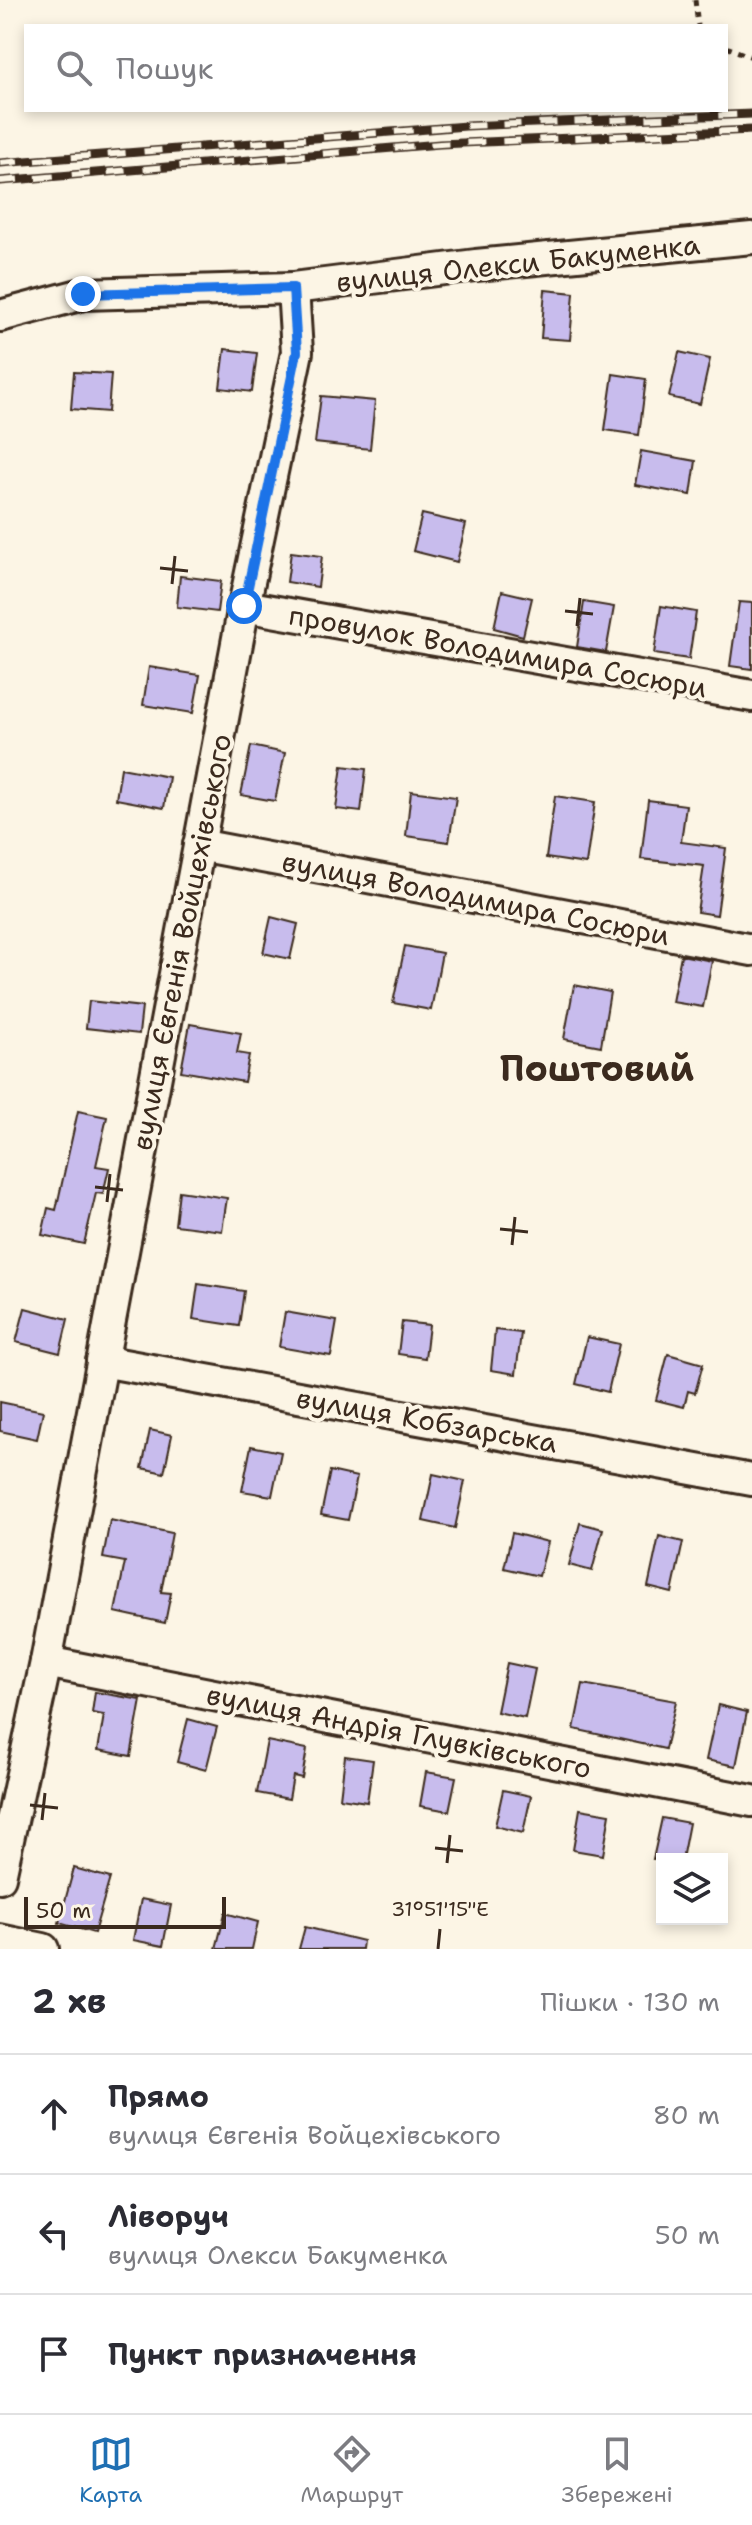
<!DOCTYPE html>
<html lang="uk">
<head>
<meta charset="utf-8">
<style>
	:root { --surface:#fff; --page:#f7f7f7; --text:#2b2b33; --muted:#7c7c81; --line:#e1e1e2; --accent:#1f6fb2 }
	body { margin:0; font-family:"Shantell Sans",sans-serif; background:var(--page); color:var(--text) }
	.controls { position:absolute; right:24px; bottom:24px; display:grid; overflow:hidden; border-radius:0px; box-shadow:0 4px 12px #0003 }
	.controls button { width:72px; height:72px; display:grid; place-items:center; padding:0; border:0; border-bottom:2px solid var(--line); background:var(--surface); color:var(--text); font:40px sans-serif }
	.scale { position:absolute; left:24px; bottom:20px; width:202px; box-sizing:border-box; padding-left:8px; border:4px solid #3b2a1e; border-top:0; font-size:22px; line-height:28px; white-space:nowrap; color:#3b2a1e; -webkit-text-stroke:6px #fcf5e5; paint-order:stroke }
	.stop { position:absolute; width:24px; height:24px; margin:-18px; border:6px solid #1a73e8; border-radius:50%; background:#fff }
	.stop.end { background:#1a73e8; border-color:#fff; box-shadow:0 2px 8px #0008 }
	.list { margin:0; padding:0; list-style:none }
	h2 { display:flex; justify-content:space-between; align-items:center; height:104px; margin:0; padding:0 32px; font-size:34px }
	h2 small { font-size:26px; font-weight:400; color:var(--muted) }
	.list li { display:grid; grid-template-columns:52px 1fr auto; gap:24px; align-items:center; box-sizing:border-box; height:120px; padding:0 32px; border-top:2px solid var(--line) }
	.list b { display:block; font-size:30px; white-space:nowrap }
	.list p { margin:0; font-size:26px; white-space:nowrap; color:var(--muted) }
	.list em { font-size:26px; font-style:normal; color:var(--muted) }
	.icon { flex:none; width:44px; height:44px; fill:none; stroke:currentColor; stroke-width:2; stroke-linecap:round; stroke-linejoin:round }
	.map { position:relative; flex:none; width:752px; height:1949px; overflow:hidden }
	.search { position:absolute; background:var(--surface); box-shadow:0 4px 12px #0003; left:24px; right:24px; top:24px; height:88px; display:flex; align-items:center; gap:20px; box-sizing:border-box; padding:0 28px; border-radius:0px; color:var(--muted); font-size:30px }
	.sheet { height:464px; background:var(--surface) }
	nav { display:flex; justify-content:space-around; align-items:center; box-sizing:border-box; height:112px; border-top:2px solid var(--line); background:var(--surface); font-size:22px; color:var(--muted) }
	nav a { display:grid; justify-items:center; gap:4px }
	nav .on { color:var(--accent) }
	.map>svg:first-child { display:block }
	.building { fill:#c8bced; stroke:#3b2a1e; stroke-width:2 }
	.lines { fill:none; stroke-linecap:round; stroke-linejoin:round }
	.minor-casing { stroke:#3b2a1e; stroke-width:36 }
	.path { stroke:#3b2a1e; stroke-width:5; stroke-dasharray:6 6; stroke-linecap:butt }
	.minor { stroke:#fcf5e5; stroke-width:30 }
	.rail-casing { stroke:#3b2a1e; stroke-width:9 }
	.rail { stroke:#fcf5e5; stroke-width:6; stroke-dasharray:18; stroke-linecap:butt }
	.route { stroke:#1a73e8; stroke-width:10 }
	.ticks { fill:none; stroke:#3b2a1e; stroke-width:3 }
	.labels { text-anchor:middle; stroke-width:8; stroke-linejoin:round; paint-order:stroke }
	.street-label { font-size:28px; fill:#3b2a1e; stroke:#fcf5e5 }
	.district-label { font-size:36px; font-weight:bold; fill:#3b2a1e; stroke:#fcf5e5 }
	.ticks-label { font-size:20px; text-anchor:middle; fill:#3b2a1e; stroke:#fcf5e5; stroke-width:8; stroke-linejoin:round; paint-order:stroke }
</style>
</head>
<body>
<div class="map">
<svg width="752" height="1949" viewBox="0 0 752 1949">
	<rect width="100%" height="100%" fill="#fcf5e5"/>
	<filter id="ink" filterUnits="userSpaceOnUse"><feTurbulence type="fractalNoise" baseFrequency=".0125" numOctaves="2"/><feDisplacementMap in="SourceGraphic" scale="16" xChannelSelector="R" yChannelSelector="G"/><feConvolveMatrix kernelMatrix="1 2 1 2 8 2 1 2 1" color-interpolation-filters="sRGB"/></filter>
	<g filter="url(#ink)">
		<g class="building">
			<path d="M545 290 574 293 570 340 541 338Z"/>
			<path d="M225 349 257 353 252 392 220 388Z"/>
			<path d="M679 352 710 359 700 404 669 397Z"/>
			<path d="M74 372 111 374 108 412 71 409Z"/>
			<path d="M613 374 646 379 639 435 605 430Z"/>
			<path d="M321 396 375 401 370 449 315 443Z"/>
			<path d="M641 451 696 461 691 495 635 485Z"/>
			<path d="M422 514 466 524 457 562 413 551Z"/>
			<path d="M291 552 322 556 318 587 287 582Z"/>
			<path d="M180 576 221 581 217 612 177 607Z"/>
			<path d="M502 591 532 598 523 636 494 628Z"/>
			<path d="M584 602 614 607 606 652 577 647Z"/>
			<path d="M739 602 752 603V669L730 666Z"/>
			<path d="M661 606 696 612 689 659 654 654Z"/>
			<path d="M149 667 200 675 193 713 143 705Z"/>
			<path d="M251 746 285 753 275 801 241 795Z"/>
			<path d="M342 766 366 769 361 812 336 809Z"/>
			<path d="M121 768 169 777 164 808 116 799Z"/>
			<path d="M411 791 456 797 449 842 406 836Z"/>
			<path d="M555 796 595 802 586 864 546 858Z"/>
			<path d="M648 800 686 805 681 842 726 848 717 915 697 912 704 866 641 859Z"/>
			<path d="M271 917 298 924 290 959 263 953Z"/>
			<path d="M405 946 442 953 431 1010 393 1003Z"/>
			<path d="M681 955 712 961 703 1007 672 1002Z"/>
			<path d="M574 985 610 992 601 1046 564 1039Z"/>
			<path d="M89 1001 142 1007 139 1034 86 1028Z"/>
			<path d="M190 1024 241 1033 237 1053 249 1055 244 1082 181 1071Z"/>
			<path d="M78 1111 107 1117 96 1166 109 1168 103 1194 96 1193 84 1244 42 1235 48 1208 56 1210Z"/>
			<path d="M179 1191 227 1198 222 1231 175 1225Z"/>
			<path d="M198 1284 244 1291 239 1326 193 1319Z"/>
			<path d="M25 1308 68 1319 60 1353 16 1342Z"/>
			<path d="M285 1312 337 1321 331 1356 279 1347Z"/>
			<path d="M402 1322 429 1325 425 1358 398 1354Z"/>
			<path d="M495 1330 521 1333 516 1374 491 1370Z"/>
			<path d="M587 1337 619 1344 608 1392 576 1384Z"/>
			<path d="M668 1354 703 1364 695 1393 688 1391 684 1407 656 1400Z"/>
			<path d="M0 1402 43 1411 37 1439 0 1431Z"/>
			<path d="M150 1430 172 1435 164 1473 142 1468Z"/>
			<path d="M251 1446 281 1452 272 1496 242 1491Z"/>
			<path d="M330 1471 357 1477 348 1520 321 1515Z"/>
			<path d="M433 1474 465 1481 455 1528 423 1521Z"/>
			<path d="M110 1520 172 1533 161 1592 171 1593 165 1623 115 1612 125 1562 103 1558Z"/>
			<path d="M580 1523 603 1529 592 1571 569 1565Z"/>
			<path d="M512 1533 548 1542 539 1576 504 1568Z"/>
			<path d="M659 1536 683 1542 672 1593 648 1587Z"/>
			<path d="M507 1663 535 1669 525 1718 497 1712Z"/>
			<path d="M583 1684 676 1701 665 1749 574 1729Z"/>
			<path d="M95 1692 141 1700 131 1756 98 1750 104 1715 92 1713Z"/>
			<path d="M718 1705 747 1712 736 1766 706 1760Z"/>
			<path d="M188 1719 217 1727 206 1770 177 1762Z"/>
			<path d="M267 1741 307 1749 302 1778 293 1776 289 1799 257 1793Z"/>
			<path d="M345 1756 373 1760 367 1802 340 1798Z"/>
			<path d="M426 1772 456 1777 449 1811 420 1806Z"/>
			<path d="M503 1790 531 1796 523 1833 495 1826Z"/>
			<path d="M580 1809 610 1814 603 1855 573 1850Z"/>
			<path d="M662 1818 689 1823 682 1859H653Z"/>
			<path d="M74 1868 110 1878 94 1933 59 1923Z"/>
			<path d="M141 1899 171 1905 163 1946 133 1940Z"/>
			<path d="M225 1913 258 1922 252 1949H216Z"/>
			<path d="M305 1927 363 1941 362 1949H299Z"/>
		</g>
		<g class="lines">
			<g class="minor-casing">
				<g id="minor">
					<path d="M0 316 83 294 293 288 476 265 752 238"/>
					<path d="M244 606 752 696"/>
					<path d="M199 845 752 950"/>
					<path d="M102 1361 752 1480"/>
					<path d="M46 1662 752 1801"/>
					<path d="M0 1877 46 1662 244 606 297 352 293 288"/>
					<path d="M0 1940 43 1949"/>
				</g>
			</g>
			<g class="path">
				<path d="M695 0 698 26"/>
				<path d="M726 47 752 57"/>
			</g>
			<use href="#minor" class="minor"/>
			<g class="rail-casing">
				<g id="rail">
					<path d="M0 163 466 126 752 114"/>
					<path d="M0 181 440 144 752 130"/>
				</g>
			</g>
			<use href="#rail" class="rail"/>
		</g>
	</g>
	<g class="lines" filter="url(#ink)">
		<path class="route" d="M83 294 293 288 297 352 244 606"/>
	</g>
	<path class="ticks" d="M160 568 188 571M172 584 175 556M565 611 593 614M577 626 580 598M95 1187 123 1190M107 1202 110 1174M500 1229 528 1232M512 1245 515 1217M30 1805 58 1808M42 1820 45 1793M435 1848 463 1851M447 1863 450 1835M438 1949 440 1929"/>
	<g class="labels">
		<g class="street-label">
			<text transform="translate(518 263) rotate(-6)" y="10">вулиця Олекси Бакуменка</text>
			<text transform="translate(498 651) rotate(10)" y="10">провулок Володимира Сосюри</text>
			<text transform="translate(476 898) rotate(11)" y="10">вулиця Володимира Сосюри</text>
			<text transform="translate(181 942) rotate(-79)" y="10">вулиця Євгенія Войцехівського</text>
			<text transform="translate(427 1420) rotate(10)" y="10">вулиця Кобзарська</text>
			<text transform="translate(399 1731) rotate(11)" y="10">вулиця Андрія Глувківського</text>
		</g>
		<g class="district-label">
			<text x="597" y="1081">Поштовий</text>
		</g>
	</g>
	<g class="ticks-label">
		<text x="440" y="1916">31°51'15"E</text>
	</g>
</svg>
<div class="controls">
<button><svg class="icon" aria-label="layers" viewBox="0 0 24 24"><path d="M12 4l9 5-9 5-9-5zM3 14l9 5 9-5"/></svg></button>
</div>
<div class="scale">50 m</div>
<div class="stop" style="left:244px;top:606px"></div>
<div class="stop end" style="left:83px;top:294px"></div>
<div class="search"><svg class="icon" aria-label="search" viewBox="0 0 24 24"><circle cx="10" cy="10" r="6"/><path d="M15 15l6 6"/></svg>Пошук</div>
</div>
<section class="sheet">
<h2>2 хв<small>Пішки · 130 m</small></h2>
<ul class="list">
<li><svg class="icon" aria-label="ahead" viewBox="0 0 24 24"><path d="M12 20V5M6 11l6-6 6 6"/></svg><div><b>Прямо</b><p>вулиця Євгенія Войцехівського</p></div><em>80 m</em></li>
<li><svg class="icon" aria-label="left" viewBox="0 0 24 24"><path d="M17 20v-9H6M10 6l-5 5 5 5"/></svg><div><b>Ліворуч</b><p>вулиця Олекси Бакуменка</p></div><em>50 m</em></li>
<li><svg class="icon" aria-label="arrive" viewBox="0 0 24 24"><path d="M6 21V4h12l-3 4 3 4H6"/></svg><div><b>Пункт призначення</b></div></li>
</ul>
</section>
<nav>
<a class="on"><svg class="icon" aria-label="map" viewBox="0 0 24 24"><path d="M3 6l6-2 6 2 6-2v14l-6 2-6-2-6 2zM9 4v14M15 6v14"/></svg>Карта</a>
<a><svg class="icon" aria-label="directions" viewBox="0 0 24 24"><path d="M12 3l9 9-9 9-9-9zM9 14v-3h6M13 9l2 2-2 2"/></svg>Маршрут</a>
<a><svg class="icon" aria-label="saved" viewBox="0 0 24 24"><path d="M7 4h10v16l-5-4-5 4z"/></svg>Збережені</a>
</nav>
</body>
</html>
